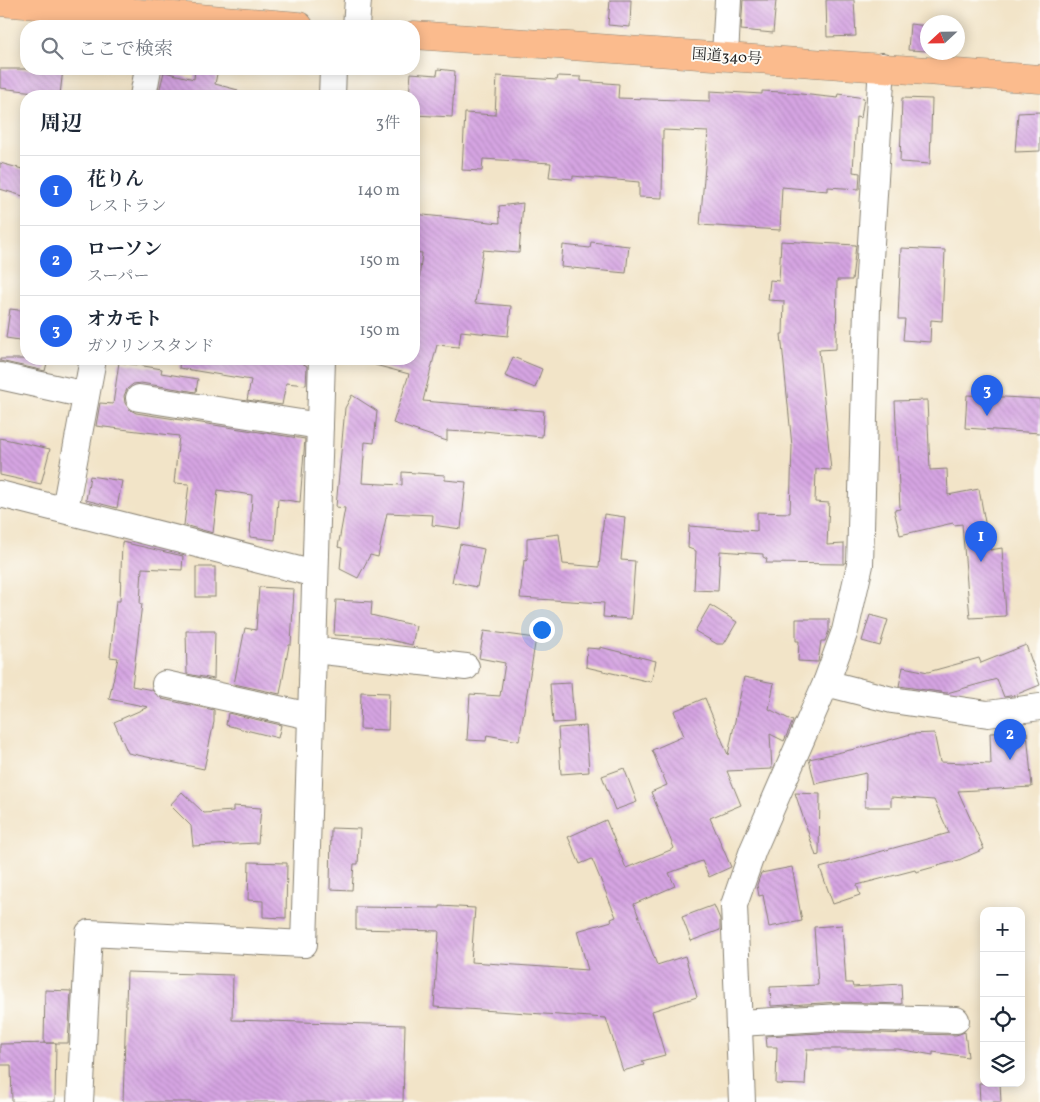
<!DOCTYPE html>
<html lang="ja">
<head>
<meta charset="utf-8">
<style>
	:root { --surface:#fff; --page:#f2f2f3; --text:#1f2937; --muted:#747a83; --line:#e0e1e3; --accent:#2563eb }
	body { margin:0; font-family:Vollkorn,"Noto Serif JP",serif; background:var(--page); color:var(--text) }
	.controls { position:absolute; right:15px; bottom:15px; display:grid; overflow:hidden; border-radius:10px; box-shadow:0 2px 12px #0003 }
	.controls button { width:45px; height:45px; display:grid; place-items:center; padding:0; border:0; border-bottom:1px solid var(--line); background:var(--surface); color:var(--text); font:25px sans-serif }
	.compass { position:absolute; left:920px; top:15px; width:45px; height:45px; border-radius:50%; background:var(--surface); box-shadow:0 2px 12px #0003; rotate:248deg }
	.you { position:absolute; left:541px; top:629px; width:18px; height:18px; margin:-12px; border:4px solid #fff; border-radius:50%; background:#1a73e8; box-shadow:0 0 0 8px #1a73e833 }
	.badge { display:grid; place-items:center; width:32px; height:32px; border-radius:50%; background:var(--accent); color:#fff; font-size:16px; font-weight:700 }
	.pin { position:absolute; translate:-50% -41px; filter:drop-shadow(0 1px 2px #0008) }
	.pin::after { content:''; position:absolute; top:26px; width:18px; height:15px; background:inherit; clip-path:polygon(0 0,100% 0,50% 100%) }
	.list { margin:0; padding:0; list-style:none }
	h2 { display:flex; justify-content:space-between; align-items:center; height:65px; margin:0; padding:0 20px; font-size:21px }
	h2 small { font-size:16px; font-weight:400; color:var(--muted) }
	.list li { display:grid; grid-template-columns:32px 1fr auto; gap:15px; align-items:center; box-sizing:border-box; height:70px; padding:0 20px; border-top:1px solid var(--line) }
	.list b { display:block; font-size:19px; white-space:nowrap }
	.list p { margin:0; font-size:16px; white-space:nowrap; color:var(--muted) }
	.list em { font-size:16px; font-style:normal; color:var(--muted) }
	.icon { flex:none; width:28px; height:28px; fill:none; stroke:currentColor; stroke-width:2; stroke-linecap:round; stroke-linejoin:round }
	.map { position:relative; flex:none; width:1040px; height:1102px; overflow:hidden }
	.search { position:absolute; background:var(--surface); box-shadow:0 2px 12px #0003; left:20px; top:20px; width:400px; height:55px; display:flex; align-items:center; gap:12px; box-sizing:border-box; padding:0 18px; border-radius:20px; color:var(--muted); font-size:19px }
	.panel { position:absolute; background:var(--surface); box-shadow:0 2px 12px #0003; left:20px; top:90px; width:400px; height:275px; border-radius:20px }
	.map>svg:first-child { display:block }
	.building { fill:url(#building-back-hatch) }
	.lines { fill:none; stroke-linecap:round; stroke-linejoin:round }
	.minor-casing { stroke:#878072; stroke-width:28 }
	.trunk-casing { stroke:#878072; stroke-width:29 }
	.minor { stroke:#fff; stroke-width:26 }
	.trunk { stroke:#fbbb8d; stroke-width:28 }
	.labels { text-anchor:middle; stroke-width:4; stroke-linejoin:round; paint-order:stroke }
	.street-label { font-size:15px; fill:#1c1c1c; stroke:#fdfcf7 }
</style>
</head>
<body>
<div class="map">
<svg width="1040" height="1102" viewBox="0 0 1040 1102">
	<defs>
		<pattern id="building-back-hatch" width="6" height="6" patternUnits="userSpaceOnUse" patternTransform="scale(1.25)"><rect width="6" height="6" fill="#d5a4e2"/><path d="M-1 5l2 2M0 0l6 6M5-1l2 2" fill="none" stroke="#b68dc1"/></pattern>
	</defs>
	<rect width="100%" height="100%" fill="#fdfcf7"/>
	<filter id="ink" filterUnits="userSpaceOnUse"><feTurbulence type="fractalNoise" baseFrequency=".02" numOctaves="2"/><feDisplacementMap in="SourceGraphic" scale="10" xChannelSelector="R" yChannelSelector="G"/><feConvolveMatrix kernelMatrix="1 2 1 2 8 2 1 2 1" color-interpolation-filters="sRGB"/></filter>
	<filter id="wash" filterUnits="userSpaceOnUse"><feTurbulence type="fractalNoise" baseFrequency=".0096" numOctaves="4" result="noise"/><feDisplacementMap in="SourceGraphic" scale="20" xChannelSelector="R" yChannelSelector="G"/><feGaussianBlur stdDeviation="1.12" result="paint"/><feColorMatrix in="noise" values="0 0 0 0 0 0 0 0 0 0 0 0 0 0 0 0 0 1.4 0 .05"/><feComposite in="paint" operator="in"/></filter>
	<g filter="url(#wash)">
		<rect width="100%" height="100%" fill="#f2e4c8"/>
		<g id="blocks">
			<g class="building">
				<path d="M610 0H631L630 27 608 25Z"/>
				<path d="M743 0H776L773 33 741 30Z"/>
				<path d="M826 0H854L856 36 827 37Z"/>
				<path d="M910 24 928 26V51L908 50Z"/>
				<path d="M0 69H63L60 95 0 88Z"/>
				<path d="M195 69H218L215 84 238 90 237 96H158L164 72 194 79Z"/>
				<path d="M438 69 455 71 452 117 414 115V96H409L411 73 437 75Z"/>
				<path d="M497 76 557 80 558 76 581 77V81L619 84 618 98 710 101V91L762 94V91L782 92 838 98 839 94 864 98 861 118 856 117 853 172 860 173 859 189 828 187V191L782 187 780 230 700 225 708 132 663 130 662 198 639 197V182L573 176V179L549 177 551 163 483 159 482 171 462 170 465 113 495 115Z"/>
				<path d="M902 98 932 99 930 164 900 162Z"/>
				<path d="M1040 112V151L1015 152 1018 113Z"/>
				<path d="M0 163 26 170V197L0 189Z"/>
				<path d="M523 203 519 253 483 250 475 303 511 306 508 336 461 331 459 347 437 345 423 401 544 411 542 437 484 431V433L447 431V441L393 423 409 374 375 365 376 359H414V326L422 253 414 252V214L500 223 499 206Z"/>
				<path d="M781 241 856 245 852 280H837L836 349 819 350 831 470 816 469 815 502 829 503 827 545 844 544V564L766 563 767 559 763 557V554L720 551 718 591 694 590 696 551 688 548 689 526 757 531V512L790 513 792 446 781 334H783L784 301 768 300 770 280 779 281Z"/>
				<path d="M591 242 629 246 626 273 561 267 563 245 590 248Z"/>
				<path d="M901 248 945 250 942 321 931 320 930 342 903 340 905 319H898Z"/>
				<path d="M10 309 26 311V341L6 338Z"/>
				<path d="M513 357 542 369 535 388 505 376Z"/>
				<path d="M0 359H48L45 371 0 361Z"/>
				<path d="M180 359H254L275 363 276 359H295L307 366 306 385 286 383 282 405 247 400 251 380 179 368Z"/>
				<path d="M119 362 162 369 161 373 198 379 196 392 141 383 133 384 127 389 124 396 125 403 129 409 136 413 305 439 300 502 278 499 275 540 250 537 252 495 218 490 213 533 184 525 189 484 174 483 179 436 96 426 100 403 113 404Z"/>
				<path d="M352 395 377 411 374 443 365 442 362 483 402 485V472L445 475V480L466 482 461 529 432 525 433 515 387 513 378 557 370 555 358 578 340 569 342 548 338 547 345 508 336 507 345 408Z"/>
				<path d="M967 395 1040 399V433L965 428Z"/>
				<path d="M927 400 930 470 947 469 948 495 979 489 990 550 1002 548 1006 616 970 618 962 524 954 525 953 523 900 535 894 510 900 509 895 401Z"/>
				<path d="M0 438 50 449 41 484 0 475Z"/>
				<path d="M90 476 122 481 117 508 86 500Z"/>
				<path d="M604 514 625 517 621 560 635 561 631 619 603 617 604 603 520 598 524 560 527 561V538L559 534 563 564 599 567Z"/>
				<path d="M122 542 183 556 182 570 142 568 140 604H142L132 686 152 690 162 699 214 710V722L204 769 128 753 114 722 148 707 109 699 118 658 110 657 116 601H120Z"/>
				<path d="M460 544 484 549 477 587 452 582Z"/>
				<rect x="196" y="567" width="19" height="30"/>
				<path d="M259 587 294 589 291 645H289L280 694 234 684 245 628 256 630Z"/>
				<path d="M336 600 372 602 371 615 416 626 412 645 377 637 334 635Z"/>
				<path d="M710 605 737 622 724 644H717L695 631Z"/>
				<path d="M870 615 888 620 880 646 862 641Z"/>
				<path d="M796 619H829V631L825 641H821L818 662 798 661 799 641H796Z"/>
				<path d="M186 631H215L214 679 187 674Z"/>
				<path d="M484 631 536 638 519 741 487 735 486 741 467 740 470 694 500 696 505 663 479 658Z"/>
				<path d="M1026 645 1040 685 1015 695 1004 697 997 679 947 693 899 686 903 667 928 672 979 658 981 663Z"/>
				<path d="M600 647 656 661 651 682 586 667 587 648 600 649Z"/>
				<path d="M744 677 774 683 769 709 793 721 784 741 770 734 772 769 727 771 741 805 710 818 731 867 709 877 702 861 669 873 675 886 634 904 657 965 685 956 697 997 652 1011 665 1055 642 1061 644 1065 623 1071 606 1018 434 1007 439 931 356 929V907L440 908V906L475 908 471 962 588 970 577 931 612 921 611 919 616 917 592 859 580 864 568 837 606 820 626 868 673 849 674 848 651 792 667 785 652 750 684 736 674 711 705 698 728 755Z"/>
				<path d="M571 683 574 722 553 723 550 684Z"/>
				<path d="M361 692 389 693 388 730 360 729Z"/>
				<path d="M228 713 281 725 278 738 226 725Z"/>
				<path d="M586 726 589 772 561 774 558 728Z"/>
				<path d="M1027 732 1032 787 958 791 984 849 959 860 916 872 915 870 857 885 860 895 833 904 820 868 949 833 934 800 891 797V807H865L866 773 815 784 809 759 864 747 911 734 934 733 940 762 991 764 990 733Z"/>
				<path d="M624 768 637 802 615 810 602 776Z"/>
				<path d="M182 792 204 813 233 811V806L261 808 258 843 193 846 191 826 170 805Z"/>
				<path d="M795 793 820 794 819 855 816 856Z"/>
				<path d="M331 828 360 829 358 864H354L352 890 330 889Z"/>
				<path d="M249 862 287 863 286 918 263 917V901L248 900Z"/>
				<path d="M792 867 802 921 769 927 763 895 759 896 757 885 761 873Z"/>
				<path d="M714 905 720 919V930L691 941 682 917Z"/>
				<path d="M842 925 846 983H852L853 987 901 984 902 1004 840 1002 771 1006 770 987 818 985 814 927Z"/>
				<path d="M127 972 233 975 232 1020 405 1025 403 1102H123Z"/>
				<path d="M45 990 71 991 68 1043H44Z"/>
				<path d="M840 1032 956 1035 965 1032 968 1057 933 1052V1055L898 1049H807L805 1085 776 1084 777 1047H767L766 1036Z"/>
				<path d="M56 1043 55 1102H12L11 1065H0V1044Z"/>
				<path d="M979 1083H1000L1001 1102H980Z"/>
			</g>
		</g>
	</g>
	<g filter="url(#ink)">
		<use href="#blocks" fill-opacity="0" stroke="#878072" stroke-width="1"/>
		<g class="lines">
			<g class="minor-casing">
				<g id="minor">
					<path d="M356 26 358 0"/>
					<path d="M725 56 728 0"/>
					<path d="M143 96 148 69"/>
					<path d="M332 96 333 69"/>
					<path d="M0 376 86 395"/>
					<path d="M139 398 320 426"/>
					<path d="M0 494 315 574"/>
					<path d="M65 509 93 359"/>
					<path d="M314 650 466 667"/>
					<path d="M826 683 892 700 988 714 1040 707"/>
					<path d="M165 684 310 716"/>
					<path d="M739 1023 840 1017 956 1020"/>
					<path d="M80 1102 89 933 304 944 322 359"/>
					<path d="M742 1102 734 905 753 850 826 683 845 631 860 565 867 307 882 66"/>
				</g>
			</g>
			<g class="trunk-casing">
				<g id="trunk">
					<path d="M0 2 299 26"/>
					<path d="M414 35 1040 79"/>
				</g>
			</g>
			<use href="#minor" class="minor"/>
			<use href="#trunk" class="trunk"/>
		</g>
	</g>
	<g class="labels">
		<g class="street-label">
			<text transform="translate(727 56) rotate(4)" y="5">国道340号</text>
		</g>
	</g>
</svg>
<div class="controls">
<button>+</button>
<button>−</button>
<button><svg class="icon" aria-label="locate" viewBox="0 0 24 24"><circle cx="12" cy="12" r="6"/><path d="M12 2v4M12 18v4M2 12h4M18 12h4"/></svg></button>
<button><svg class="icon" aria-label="layers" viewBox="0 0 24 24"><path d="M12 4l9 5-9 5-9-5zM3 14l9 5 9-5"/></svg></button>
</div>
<svg class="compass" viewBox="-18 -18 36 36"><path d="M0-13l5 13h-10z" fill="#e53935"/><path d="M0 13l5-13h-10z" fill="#747a83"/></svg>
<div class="you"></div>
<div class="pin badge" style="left:981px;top:562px">1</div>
<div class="pin badge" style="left:1010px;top:760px">2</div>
<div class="pin badge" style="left:987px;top:416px">3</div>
<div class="search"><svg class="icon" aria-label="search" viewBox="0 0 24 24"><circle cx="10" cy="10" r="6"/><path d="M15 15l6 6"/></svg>ここで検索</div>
<section class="panel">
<h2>周辺<small>3件</small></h2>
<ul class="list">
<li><span class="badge">1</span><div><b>花りん</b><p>レストラン</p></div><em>140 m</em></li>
<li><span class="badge">2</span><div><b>ローソン</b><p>スーパー</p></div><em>150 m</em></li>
<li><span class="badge">3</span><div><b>オカモト</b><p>ガソリンスタンド</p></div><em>150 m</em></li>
</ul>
</section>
</div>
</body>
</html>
